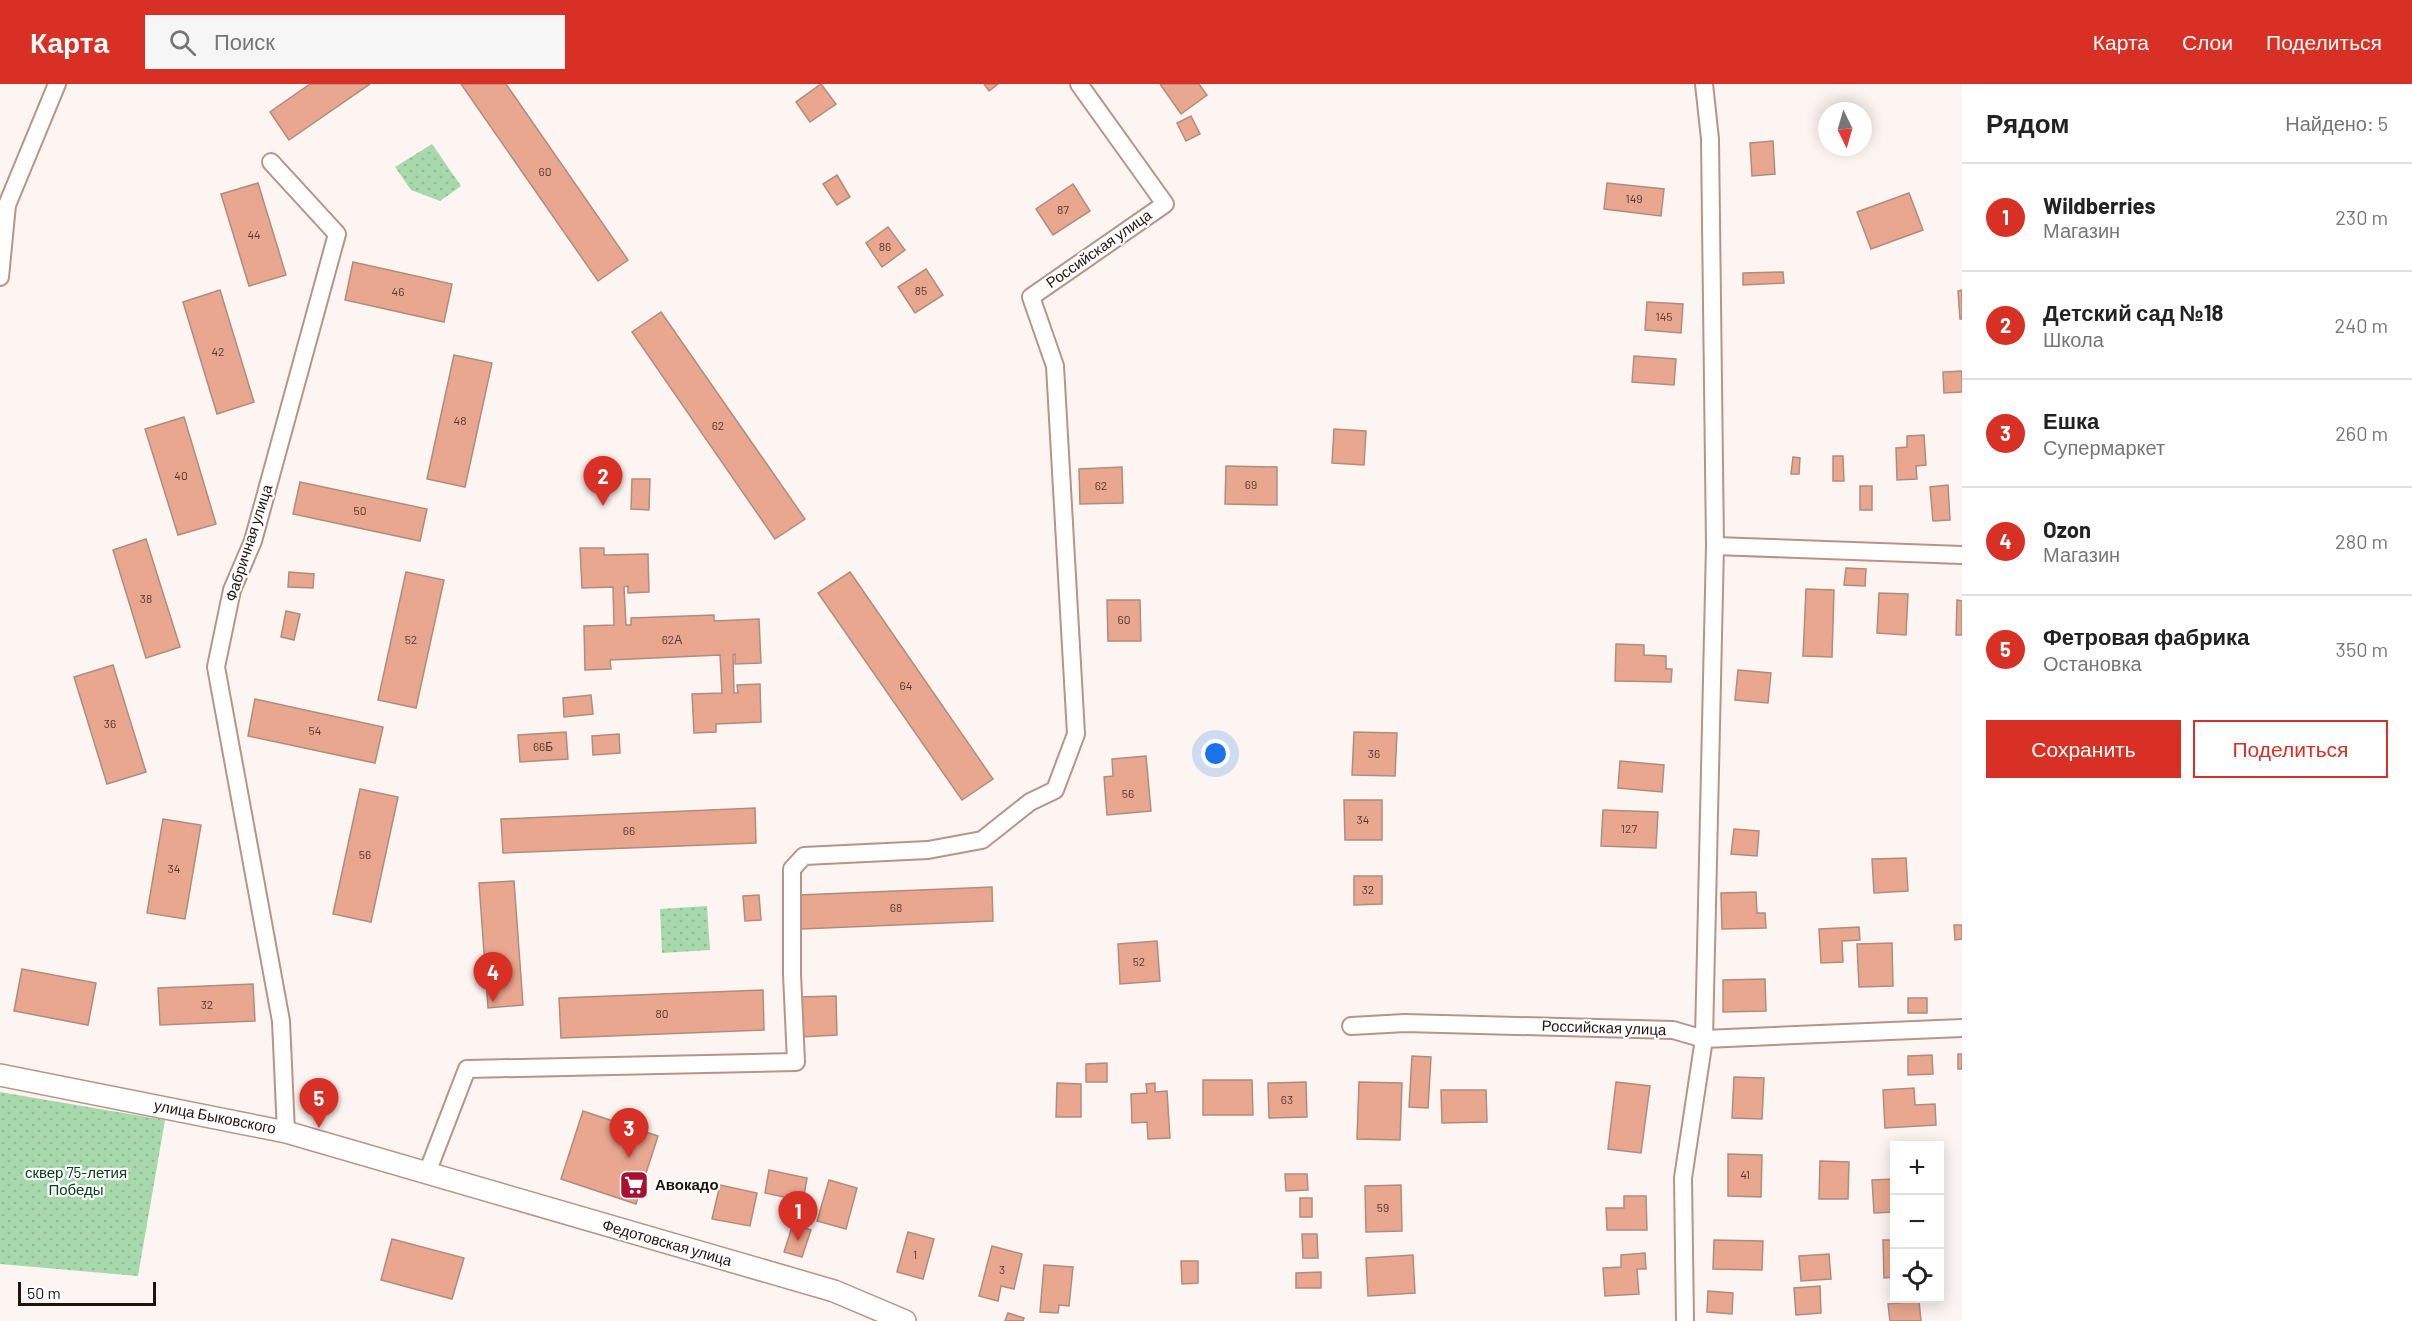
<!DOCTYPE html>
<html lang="ru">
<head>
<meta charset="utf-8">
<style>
	:root { --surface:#fff; --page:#f6f6f6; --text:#222; --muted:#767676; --line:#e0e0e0; --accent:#d93025 }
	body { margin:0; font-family:Barlow,sans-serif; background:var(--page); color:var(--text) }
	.controls { position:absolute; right:18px; bottom:18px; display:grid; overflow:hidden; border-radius:0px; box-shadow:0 3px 15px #0003 }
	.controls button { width:54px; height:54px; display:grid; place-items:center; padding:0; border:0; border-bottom:2px solid var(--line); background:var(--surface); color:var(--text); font:30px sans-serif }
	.compass { position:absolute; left:1818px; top:18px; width:54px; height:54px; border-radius:50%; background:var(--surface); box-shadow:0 3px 15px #0003; rotate:175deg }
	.scale { position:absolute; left:18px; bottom:15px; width:138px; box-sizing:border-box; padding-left:6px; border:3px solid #21140f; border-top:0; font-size:16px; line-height:21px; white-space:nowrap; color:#21140f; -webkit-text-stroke:4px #fff; paint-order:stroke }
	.you { position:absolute; left:1216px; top:670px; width:21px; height:21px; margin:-15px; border:4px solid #fff; border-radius:50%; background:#1a73e8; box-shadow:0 0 0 9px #1a73e833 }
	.badge { display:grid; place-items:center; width:39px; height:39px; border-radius:50%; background:var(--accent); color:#fff; font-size:20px; font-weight:700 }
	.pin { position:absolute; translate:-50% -50px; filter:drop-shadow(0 2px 3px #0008) }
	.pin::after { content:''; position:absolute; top:32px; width:21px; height:18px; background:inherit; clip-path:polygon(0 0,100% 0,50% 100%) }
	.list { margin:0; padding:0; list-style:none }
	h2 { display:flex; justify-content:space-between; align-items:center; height:78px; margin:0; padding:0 24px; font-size:26px }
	h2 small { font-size:20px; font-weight:400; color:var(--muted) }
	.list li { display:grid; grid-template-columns:39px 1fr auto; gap:18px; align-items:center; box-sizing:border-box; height:108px; padding:0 24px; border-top:2px solid var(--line) }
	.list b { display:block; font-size:22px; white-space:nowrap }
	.list p { margin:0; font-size:20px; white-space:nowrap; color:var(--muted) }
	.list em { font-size:20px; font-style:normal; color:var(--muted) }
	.actions { display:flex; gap:12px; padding:18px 24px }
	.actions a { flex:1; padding:14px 0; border:2px solid var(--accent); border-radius:0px; text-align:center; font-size:21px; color:var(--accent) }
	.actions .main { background:var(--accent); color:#fff }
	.icon { flex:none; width:33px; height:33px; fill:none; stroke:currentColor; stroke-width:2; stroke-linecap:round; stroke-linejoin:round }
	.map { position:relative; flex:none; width:1962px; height:1237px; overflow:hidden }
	header { display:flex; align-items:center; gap:36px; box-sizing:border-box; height:84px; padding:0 30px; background:var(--accent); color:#fff }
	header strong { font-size:28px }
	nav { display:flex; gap:33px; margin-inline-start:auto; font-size:21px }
	.search { width:420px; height:54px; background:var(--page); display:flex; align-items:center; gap:15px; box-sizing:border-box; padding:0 21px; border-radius:0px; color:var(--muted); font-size:22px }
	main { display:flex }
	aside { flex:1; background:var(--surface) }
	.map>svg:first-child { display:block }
	.park { fill:url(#park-dots) }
	.building { fill:#e8a78e; stroke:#b08c7f; stroke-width:1.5 }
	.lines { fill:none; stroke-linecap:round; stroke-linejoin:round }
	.minor-casing { stroke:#b89486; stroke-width:20 }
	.tertiary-casing { stroke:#b89486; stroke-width:24 }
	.minor { stroke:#fff; stroke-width:16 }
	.tertiary { stroke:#fff; stroke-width:21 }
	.labels { text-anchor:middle; stroke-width:4.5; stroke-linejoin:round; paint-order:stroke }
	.number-label { font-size:12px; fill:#53392f }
	.street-label { font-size:15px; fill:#21140f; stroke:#fff }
	.park-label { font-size:15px; fill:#064217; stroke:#fff }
	.poi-label { font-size:15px; font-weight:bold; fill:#21140f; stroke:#fff; text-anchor:start }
</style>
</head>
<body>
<header>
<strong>Карта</strong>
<div class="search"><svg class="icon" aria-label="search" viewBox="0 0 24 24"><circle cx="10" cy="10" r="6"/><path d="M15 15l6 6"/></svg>Поиск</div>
<nav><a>Карта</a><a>Слои</a><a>Поделиться</a></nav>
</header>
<main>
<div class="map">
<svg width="1962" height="1237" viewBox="0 0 1962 1237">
	<defs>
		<pattern id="park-dots" width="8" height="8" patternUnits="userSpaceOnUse" patternTransform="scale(1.5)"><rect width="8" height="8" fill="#a8d9ad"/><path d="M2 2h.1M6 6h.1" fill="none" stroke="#90b994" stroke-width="1.8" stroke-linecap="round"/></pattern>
	</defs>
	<rect width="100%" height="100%" fill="#fdf5f2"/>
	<g class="park">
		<path d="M432 60 461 102 440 117 411 106 395 83Z"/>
		<path d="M707 822 710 866 662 869 660 825Z"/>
		<path d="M0 1008 165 1036 138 1192 0 1180Z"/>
	</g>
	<g class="building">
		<path d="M310 0H370L289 56 270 28Z"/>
		<path d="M461 0H506L628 176 598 197Z"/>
		<path d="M821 0 836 20 810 38 796 18Z"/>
		<path d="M984 0H998L989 7Z"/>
		<path d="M1160 0H1199L1207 11 1181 30Z"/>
		<path d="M1191 32 1200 50 1186 57 1177 39Z"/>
		<path d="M1773 57 1775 90 1752 92 1750 59Z"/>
		<path d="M837 91 850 113 837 121 823 100Z"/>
		<path d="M258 99 286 191 249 202 221 110Z"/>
		<path d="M1607 99 1664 105 1661 132 1604 125Z"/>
		<path d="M1073 100 1090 127 1053 151 1036 125Z"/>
		<path d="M1909 109 1923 146 1871 165 1857 128Z"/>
		<path d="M888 143 905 166 882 183 866 159Z"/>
		<path d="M353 178 452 200 444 238 345 216Z"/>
		<path d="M926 185 943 211 915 229 898 203Z"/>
		<path d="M1783 188 1784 199 1743 201V189Z"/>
		<path d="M220 206 254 318 217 330 183 218Z"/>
		<path d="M1962 206V235H1960L1958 207Z"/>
		<path d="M1647 218 1683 220 1681 249 1645 246Z"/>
		<path d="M661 228 805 435 775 455 632 248Z"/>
		<path d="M454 271 492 279 465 403 427 395Z"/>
		<path d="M1634 272 1676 275 1674 301 1632 298Z"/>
		<path d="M1962 287V308L1944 309 1943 288Z"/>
		<path d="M184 333 216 440 178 451 145 345Z"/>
		<path d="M1334 345 1366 347 1364 381 1332 379Z"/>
		<path d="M1924 351 1926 381 1916 382 1917 395 1897 396 1896 364 1907 363V352Z"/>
		<path d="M1833 372H1843L1844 397H1833Z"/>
		<path d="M1793 373 1800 374 1799 390H1791Z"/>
		<path d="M1226 382 1277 383V421L1225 420Z"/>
		<path d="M1122 383 1123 419 1080 420 1079 385Z"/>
		<path d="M632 395H650L649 426 631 425Z"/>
		<path d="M300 398 427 425 420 457 293 430Z"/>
		<path d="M1948 401 1950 436 1933 437 1930 403Z"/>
		<rect x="1860" y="402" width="12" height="24"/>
		<path d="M146 455 180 563 146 574 113 466Z"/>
		<path d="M580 464H604V471L648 470 649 508 628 509V502L624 503 626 541H631V534L714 531V537L759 535 761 579 735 580V570L733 571 734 609H738L737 601 760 600 761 638 716 640V648L694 649 692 610 722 609 720 571 610 576 611 585 585 586 584 542 614 541 613 503 582 504Z"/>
		<path d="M1846 484 1866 485 1865 502 1844 501Z"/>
		<path d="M289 488 314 490 313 504 288 503Z"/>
		<path d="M406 488 444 496 416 624 378 616Z"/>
		<path d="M850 488 993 695 962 716 818 509Z"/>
		<path d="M1806 505 1834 506 1832 573 1803 572Z"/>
		<path d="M1879 509 1908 510 1906 551 1877 549Z"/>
		<path d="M1107 516H1140L1141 557H1108Z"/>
		<path d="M1957 516 1962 517V551H1956Z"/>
		<path d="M286 527 300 530 294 556 281 553Z"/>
		<path d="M1616 560 1644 561V571L1666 572V585H1672L1671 598 1615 597Z"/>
		<path d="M113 581 146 688 107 700 74 593Z"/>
		<path d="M1738 586 1771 589 1768 619 1735 616Z"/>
		<path d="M591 611 593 630 564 633 563 614Z"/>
		<path d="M255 615 383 643 375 679 248 652Z"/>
		<path d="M566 648 568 675 520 678 518 651Z"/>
		<path d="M1354 648 1397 649 1395 692 1352 691Z"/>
		<path d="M619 650 620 669 593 671 592 652Z"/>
		<path d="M1146 672 1151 727 1107 731 1104 693 1113 692 1112 675Z"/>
		<path d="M1620 677 1664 681 1662 708 1618 704Z"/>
		<path d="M360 705 398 713 371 838 333 830Z"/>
		<path d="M1344 716H1382V756H1345Z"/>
		<path d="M755 724 756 759 503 769 501 735Z"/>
		<path d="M1603 726 1658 728 1656 764 1601 762Z"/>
		<path d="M163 735 201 741 185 835 147 829Z"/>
		<path d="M1734 745 1759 747 1757 772 1731 770Z"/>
		<path d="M1906 774 1908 807 1874 809 1872 775Z"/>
		<path d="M1354 792H1382V820L1354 821Z"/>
		<path d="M514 797 523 921 488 924 479 799Z"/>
		<path d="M992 803 993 837 801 845 799 811Z"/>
		<path d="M1756 808 1757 829H1765L1766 844 1722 845 1721 809Z"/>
		<path d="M759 811 761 836 745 837 743 812Z"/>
		<path d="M1954 841H1962V855L1955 856Z"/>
		<path d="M1859 843 1860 856 1842 857 1843 878 1821 879 1819 845Z"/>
		<path d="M1157 857 1160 897 1120 900 1118 860Z"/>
		<path d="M1892 859 1893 902 1859 903 1857 860Z"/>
		<path d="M22 885 96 899 88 941 14 927Z"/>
		<path d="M1765 895 1766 927 1723 928V896Z"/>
		<path d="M253 900 255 937 160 941 158 904Z"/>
		<path d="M763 906 764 946 561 954 559 914Z"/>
		<path d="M836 912 837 951 801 953 800 913Z"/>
		<rect x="1908" y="914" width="19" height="15"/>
		<rect x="1958" y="970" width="4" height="15"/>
		<path d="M1932 971 1933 990 1908 991V972Z"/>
		<path d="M1412 972 1431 973 1428 1024 1409 1023Z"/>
		<path d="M1107 979V998H1086V980Z"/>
		<path d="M1734 993 1764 994 1762 1035 1732 1034Z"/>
		<path d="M1203 996H1252L1253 1031H1203Z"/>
		<path d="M1306 998 1307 1033 1269 1034 1268 999Z"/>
		<path d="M1359 998 1402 999 1400 1056 1357 1055Z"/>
		<path d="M1616 998 1650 1002 1641 1069 1608 1065Z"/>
		<path d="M1057 999 1081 1000V1033H1056Z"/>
		<path d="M1155 999V1008L1167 1007 1170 1054 1148 1055 1147 1038 1132 1039 1131 1010 1147 1009 1146 1000Z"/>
		<path d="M1914 1004 1915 1021 1935 1020 1936 1041 1885 1044 1883 1006Z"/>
		<path d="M1441 1006H1486L1487 1038 1442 1039Z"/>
		<path d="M583 1027 658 1052 636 1120 561 1095Z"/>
		<path d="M1728 1070 1762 1071 1761 1113 1728 1112Z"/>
		<path d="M1820 1077 1849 1078 1848 1115H1819Z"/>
		<path d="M769 1086 807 1094 803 1117 765 1109Z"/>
		<path d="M1285 1090H1307L1308 1106 1286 1107Z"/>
		<path d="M1894 1095V1128L1874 1129 1872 1096Z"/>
		<path d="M829 1096 857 1104 846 1145 817 1137Z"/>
		<path d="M720 1101 757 1109 750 1142 712 1135Z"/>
		<path d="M1401 1101 1402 1147 1366 1148 1365 1102Z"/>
		<path d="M1624 1112H1646L1647 1146H1607L1606 1124H1624Z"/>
		<rect x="1300" y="1114" width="12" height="19"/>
		<path d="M793 1140 811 1146 802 1173 784 1168Z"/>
		<path d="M908 1148 934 1155 923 1195 897 1188Z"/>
		<path d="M1302 1150H1317L1318 1174H1303Z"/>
		<path d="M392 1155 464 1174 452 1215 381 1196Z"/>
		<path d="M1714 1156 1763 1157 1762 1186 1713 1185Z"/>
		<path d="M1883 1156H1894V1193L1884 1194Z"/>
		<path d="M992 1162 1022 1170 1014 1205 1001 1202 998 1217 979 1212Z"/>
		<path d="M1645 1169 1646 1185H1637L1639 1210 1605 1212 1603 1184 1621 1183V1171Z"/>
		<path d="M1829 1170 1831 1195 1801 1197 1799 1172Z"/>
		<path d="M1413 1171 1415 1209 1368 1212 1366 1174Z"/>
		<path d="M1181 1177H1198V1199L1182 1200Z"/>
		<path d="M1044 1181 1073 1183 1069 1222 1059 1221 1058 1229 1040 1228Z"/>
		<path d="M1321 1188V1204H1296V1189Z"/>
		<path d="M1820 1202 1821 1229 1796 1231 1794 1204Z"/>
		<path d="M1708 1207 1733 1209 1732 1230 1707 1228Z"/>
		<path d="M1919 1217 1921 1237H1890L1888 1220Z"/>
		<path d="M1008 1229 1024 1234 1023 1237H1005Z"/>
	</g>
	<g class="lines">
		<g class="minor-casing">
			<g id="minor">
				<path d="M271 78 337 150 253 457 232 506 216 583 281 937 286 1048"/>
				<path d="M0 193 7 121 57 0"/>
				<path d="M1715 462 1962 471"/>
				<path d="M1351 942 1405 939 1673 946 1704 955 1962 944"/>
				<path d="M427 1089 467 985 796 978 792 890V785L804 772 928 766 982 756 1030 718 1055 706 1076 650 1055 282 1031 213 1165 120 1079 0"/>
				<path d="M1685 1237 1683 1094 1704 955 1715 462 1710 55 1704 0"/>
			</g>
		</g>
		<g class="tertiary-casing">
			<path id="tertiary" d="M0 991 286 1048 834 1207 905 1237"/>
		</g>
		<use href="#minor" class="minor"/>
		<use href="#tertiary" class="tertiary"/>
	</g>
	<defs>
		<g id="supermarket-square" transform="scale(1.5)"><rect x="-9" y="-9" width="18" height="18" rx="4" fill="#a80f33" stroke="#fff"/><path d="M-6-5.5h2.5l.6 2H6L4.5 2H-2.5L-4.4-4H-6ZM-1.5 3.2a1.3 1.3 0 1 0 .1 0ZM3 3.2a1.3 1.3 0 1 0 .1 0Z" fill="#fff"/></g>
	</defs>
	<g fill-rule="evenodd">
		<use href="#supermarket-square" x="634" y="1101"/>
	</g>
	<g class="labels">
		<g class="number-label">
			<text x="545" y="92">60</text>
			<text x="1634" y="119">149</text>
			<text x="1063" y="130">87</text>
			<text x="254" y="155">44</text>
			<text x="885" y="167">86</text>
			<text x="921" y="211">85</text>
			<text x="398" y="212">46</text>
			<text x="1664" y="237">145</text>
			<text x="218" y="272">42</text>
			<text x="460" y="341">48</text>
			<text x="718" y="346">62</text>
			<text x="181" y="396">40</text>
			<text x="1251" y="405">69</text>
			<text x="1101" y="406">62</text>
			<text x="360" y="431">50</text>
			<text x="146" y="519">38</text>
			<text x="1124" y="540">60</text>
			<text x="411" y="560">52</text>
			<text x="672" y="560">62А</text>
			<text x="906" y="606">64</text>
			<text x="110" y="644">36</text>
			<text x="315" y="651">54</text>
			<text x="543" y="667">66Б</text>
			<text x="1374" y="674">36</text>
			<text x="1128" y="714">56</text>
			<text x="1363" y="740">34</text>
			<text x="1629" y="749">127</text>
			<text x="629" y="751">66</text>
			<text x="365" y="775">56</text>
			<text x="174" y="789">34</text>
			<text x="1368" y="810">32</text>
			<text x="896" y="828">68</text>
			<text x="1139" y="882">52</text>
			<text x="207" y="925">32</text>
			<text x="662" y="934">80</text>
			<text x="1287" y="1020">63</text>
			<text x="1745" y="1095">41</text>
			<text x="1383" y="1128">59</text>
			<text x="915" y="1175">1</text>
			<text x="1002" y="1190">3</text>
		</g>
		<g class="street-label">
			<text transform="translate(1099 165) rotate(-35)" y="5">Российская улица</text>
			<text transform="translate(249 459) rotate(-72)" y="5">Фабричная улица</text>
			<text transform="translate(1604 944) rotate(2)" y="5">Российская улица</text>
			<text transform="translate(215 1033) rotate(11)" y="5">улица Быковского</text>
			<text transform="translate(667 1159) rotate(16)" y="5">Федотовская улица</text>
		</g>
		<g class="park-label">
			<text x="76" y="1094">сквер 75-летия<tspan x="76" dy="17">Победы</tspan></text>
		</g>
		<g class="poi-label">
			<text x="655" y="1106">Авокадо</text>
		</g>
	</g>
</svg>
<div class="controls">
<button>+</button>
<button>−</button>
<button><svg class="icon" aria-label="locate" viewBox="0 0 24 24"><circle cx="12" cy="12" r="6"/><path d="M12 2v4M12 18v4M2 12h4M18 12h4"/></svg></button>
</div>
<svg class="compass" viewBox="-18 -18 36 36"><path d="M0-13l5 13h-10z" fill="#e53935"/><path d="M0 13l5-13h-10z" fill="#767676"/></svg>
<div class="scale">50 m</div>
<div class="you"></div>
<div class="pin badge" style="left:798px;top:1157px">1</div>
<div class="pin badge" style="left:603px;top:422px">2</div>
<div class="pin badge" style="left:629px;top:1074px">3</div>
<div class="pin badge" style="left:493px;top:918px">4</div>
<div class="pin badge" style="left:319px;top:1044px">5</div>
</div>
<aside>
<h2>Рядом<small>Найдено: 5</small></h2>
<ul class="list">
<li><span class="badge">1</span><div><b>Wildberries</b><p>Магазин</p></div><em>230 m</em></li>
<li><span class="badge">2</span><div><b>Детский сад №18</b><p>Школа</p></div><em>240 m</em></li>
<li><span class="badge">3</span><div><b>Ешка</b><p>Супермаркет</p></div><em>260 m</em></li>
<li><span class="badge">4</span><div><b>Ozon</b><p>Магазин</p></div><em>280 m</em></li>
<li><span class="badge">5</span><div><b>Фетровая фабрика</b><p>Остановка</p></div><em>350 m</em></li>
</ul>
<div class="actions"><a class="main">Сохранить</a><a>Поделиться</a></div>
</aside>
</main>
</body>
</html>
